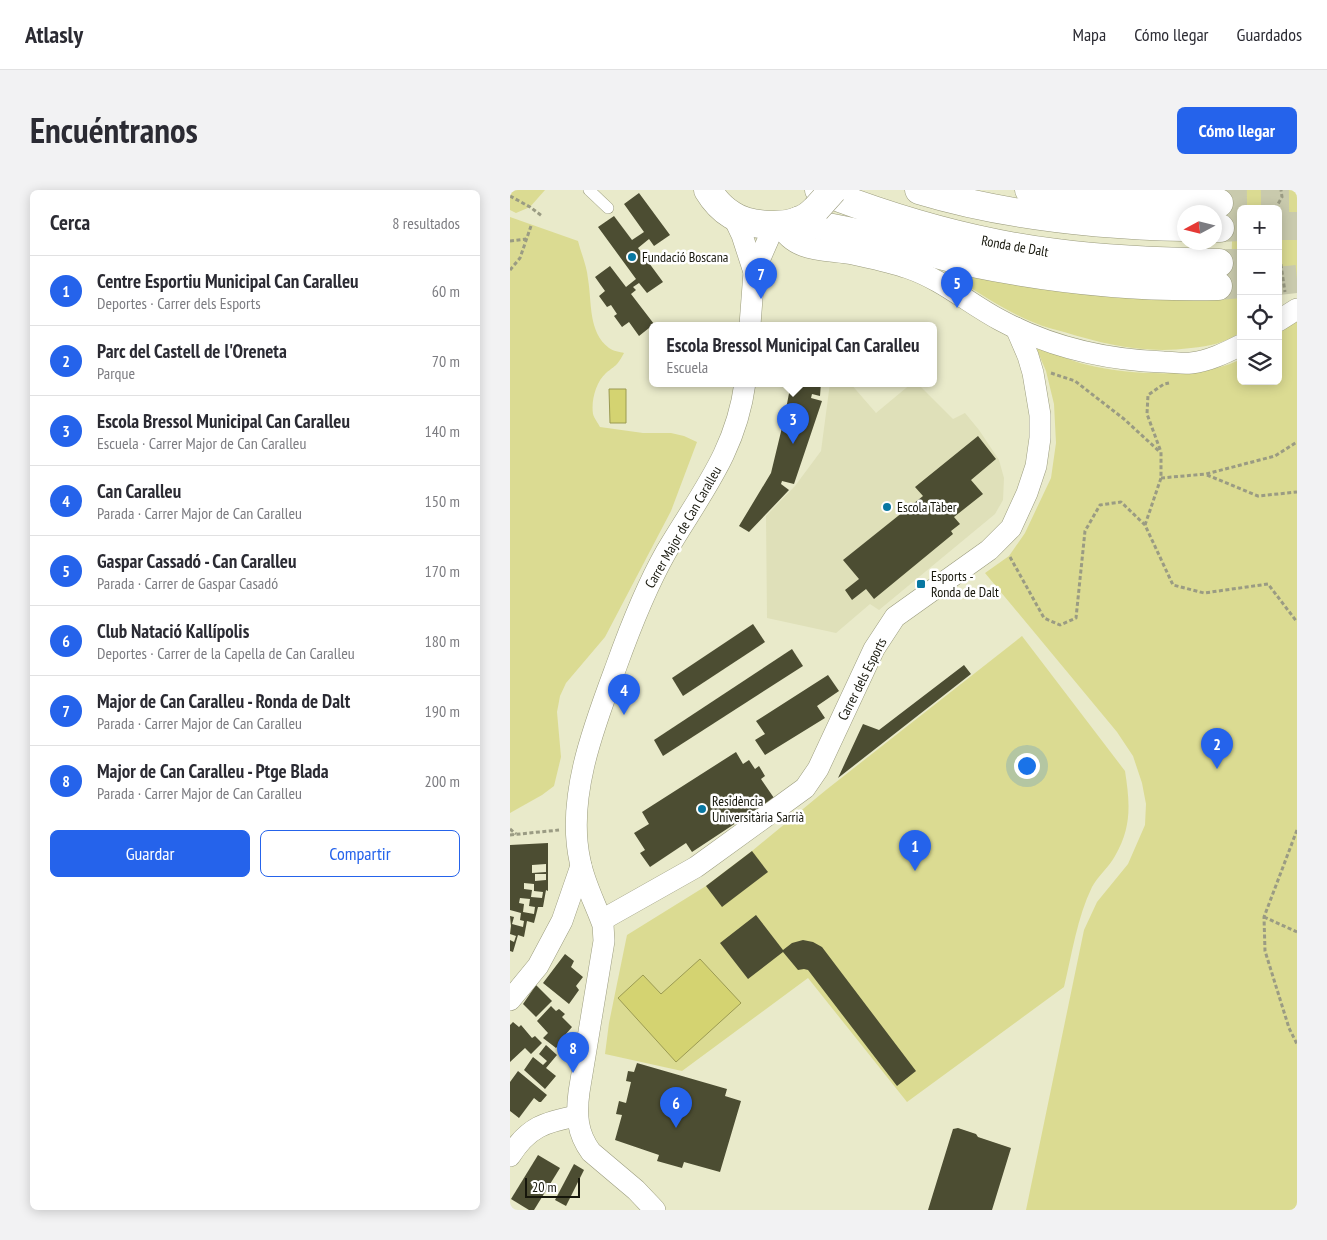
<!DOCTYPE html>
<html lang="es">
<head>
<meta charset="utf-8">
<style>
	:root { --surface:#fff; --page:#f2f2f3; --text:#2b2b33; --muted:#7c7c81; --line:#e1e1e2; --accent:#2563eb }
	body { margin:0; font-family:"PT Sans Narrow",sans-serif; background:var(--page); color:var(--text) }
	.controls { position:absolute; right:15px; top:15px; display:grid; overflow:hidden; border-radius:8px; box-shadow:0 2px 12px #0003 }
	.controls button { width:45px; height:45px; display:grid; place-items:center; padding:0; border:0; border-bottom:1px solid var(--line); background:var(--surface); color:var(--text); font:25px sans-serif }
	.compass { position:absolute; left:667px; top:15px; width:45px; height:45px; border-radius:50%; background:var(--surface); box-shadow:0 2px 12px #0003; rotate:263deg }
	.scale { position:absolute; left:15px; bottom:12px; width:55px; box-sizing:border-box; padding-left:5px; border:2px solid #16160b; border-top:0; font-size:14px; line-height:18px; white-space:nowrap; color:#16160b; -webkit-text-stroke:4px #fff; paint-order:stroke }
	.you { position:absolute; left:516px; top:575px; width:18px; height:18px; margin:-12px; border:4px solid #fff; border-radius:50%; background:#1a73e8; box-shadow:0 0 0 8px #1a73e833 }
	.badge { display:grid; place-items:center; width:32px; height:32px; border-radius:50%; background:var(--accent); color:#fff; font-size:16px; font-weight:700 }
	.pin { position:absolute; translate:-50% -41px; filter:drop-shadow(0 1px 2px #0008) }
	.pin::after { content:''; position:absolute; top:26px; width:18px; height:15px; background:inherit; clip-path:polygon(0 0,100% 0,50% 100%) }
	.popup { position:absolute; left:139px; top:132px; width:288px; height:65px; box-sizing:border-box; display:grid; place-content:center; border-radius:8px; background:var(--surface); filter:drop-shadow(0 1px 4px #0005); font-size:16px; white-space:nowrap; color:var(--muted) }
	.popup b { font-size:19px; color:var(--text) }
	.popup::after { content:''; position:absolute; left:50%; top:100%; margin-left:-10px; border:10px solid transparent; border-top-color:var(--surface) }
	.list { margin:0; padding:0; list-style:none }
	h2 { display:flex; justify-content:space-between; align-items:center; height:65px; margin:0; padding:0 20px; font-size:21px }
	h2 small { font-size:16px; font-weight:400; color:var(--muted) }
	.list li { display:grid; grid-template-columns:32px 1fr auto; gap:15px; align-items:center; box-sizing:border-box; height:70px; padding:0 20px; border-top:1px solid var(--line) }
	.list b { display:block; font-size:19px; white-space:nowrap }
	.list p { margin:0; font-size:16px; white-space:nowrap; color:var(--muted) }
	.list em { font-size:16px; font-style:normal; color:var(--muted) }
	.actions { display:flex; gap:10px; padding:15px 20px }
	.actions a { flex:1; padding:11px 0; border:1px solid var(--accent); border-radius:8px; text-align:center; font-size:18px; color:var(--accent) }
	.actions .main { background:var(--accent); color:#fff }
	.icon { flex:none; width:28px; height:28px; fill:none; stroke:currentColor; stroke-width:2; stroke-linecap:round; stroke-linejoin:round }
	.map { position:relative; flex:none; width:787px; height:1020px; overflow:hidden; border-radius:8px }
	header { display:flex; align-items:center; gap:30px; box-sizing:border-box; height:70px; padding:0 25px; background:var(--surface); border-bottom:1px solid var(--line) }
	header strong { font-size:24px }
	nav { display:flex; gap:28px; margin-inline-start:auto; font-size:18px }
	.intro { display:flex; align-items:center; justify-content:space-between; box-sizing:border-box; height:120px; padding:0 30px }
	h1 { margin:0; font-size:35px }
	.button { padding:12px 22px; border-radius:8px; background:var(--accent); color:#fff; font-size:18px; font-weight:700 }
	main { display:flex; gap:30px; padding:0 30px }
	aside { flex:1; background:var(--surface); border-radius:8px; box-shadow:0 2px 12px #0003 }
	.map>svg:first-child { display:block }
	.built { fill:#dfe0b9 }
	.green { fill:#dbdb92 }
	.water { fill:#d4d371; stroke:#9b9a52 }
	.building { fill:#4c4d32; fill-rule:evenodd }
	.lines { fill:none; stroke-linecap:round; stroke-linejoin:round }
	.highway-tunnel { stroke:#c9caad; stroke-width:28; stroke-dasharray:28 14; stroke-linecap:butt }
	.lane-casing { stroke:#9a9b7d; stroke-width:12 }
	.street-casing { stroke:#9a9b7d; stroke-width:22 }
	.secondary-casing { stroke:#9a9b7d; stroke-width:29 }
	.highway-casing { stroke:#9a9b7d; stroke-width:29 }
	.path { stroke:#9a9b83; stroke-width:3; stroke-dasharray:4 2.5; stroke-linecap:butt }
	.lane { stroke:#fff; stroke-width:11 }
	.street { stroke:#fff; stroke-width:21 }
	.secondary { stroke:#fff; stroke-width:28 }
	.highway { stroke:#fff; stroke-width:28 }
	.secondary-bridge-casing { stroke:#9a9b7d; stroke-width:29; stroke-linecap:butt }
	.secondary-bridge { stroke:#fff; stroke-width:28 }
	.poi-dot { fill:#0878a2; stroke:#fff; stroke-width:2 }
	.labels { text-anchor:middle; stroke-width:5; stroke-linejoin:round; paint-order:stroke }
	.street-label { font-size:14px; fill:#16160b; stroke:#fff }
	.poi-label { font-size:14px; fill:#16160b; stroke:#fff; text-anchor:start }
</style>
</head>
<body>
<header>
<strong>Atlasly</strong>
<nav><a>Mapa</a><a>Cómo llegar</a><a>Guardados</a></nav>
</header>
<div class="intro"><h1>Encuéntranos</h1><a class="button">Cómo llegar</a></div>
<main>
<aside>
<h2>Cerca<small>8 resultados</small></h2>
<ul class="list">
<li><span class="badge">1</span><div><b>Centre Esportiu Municipal Can Caralleu</b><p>Deportes · Carrer dels Esports</p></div><em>60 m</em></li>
<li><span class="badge">2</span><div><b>Parc del Castell de l'Oreneta</b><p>Parque</p></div><em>70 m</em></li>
<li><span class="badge">3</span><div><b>Escola Bressol Municipal Can Caralleu</b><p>Escuela · Carrer Major de Can Caralleu</p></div><em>140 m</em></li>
<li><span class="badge">4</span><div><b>Can Caralleu</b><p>Parada · Carrer Major de Can Caralleu</p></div><em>150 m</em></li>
<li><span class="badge">5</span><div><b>Gaspar Cassadó - Can Caralleu</b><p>Parada · Carrer de Gaspar Casadó</p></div><em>170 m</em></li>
<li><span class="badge">6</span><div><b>Club Natació Kallípolis</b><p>Deportes · Carrer de la Capella de Can Caralleu</p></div><em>180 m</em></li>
<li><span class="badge">7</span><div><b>Major de Can Caralleu - Ronda de Dalt</b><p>Parada · Carrer Major de Can Caralleu</p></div><em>190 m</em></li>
<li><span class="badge">8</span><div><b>Major de Can Caralleu - Ptge Blada</b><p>Parada · Carrer Major de Can Caralleu</p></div><em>200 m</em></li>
</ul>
<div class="actions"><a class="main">Guardar</a><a>Compartir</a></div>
</aside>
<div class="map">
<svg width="787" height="1020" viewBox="0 0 787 1020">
	<rect width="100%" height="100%" fill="#e9eaca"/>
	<path class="built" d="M320 193H340L366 223 402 193H407L443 229 455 223 469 240 489 270 494 288 493 310 485 324 369 420 360 414 326 443 257 428 256 326 285 296 311 261Z"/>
	<g class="green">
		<path d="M0 0H35L20 17 6 23 0 20Z"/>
		<path d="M723 0H787V94L768 107V19H731V142C715 153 700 156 681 158 636 164 597 155 554 142 544 139 534 137 525 133 487 118 452 91 417 69L630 100 721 102Z"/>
		<path d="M0 27 68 51C71 63 77 76 78 89 82 112 78 142 99 158 103 161 110 162 114 163 107 176 106 175 96 183 86 192 81 210 83 224 84 228 88 233 90 237L133 243H161L174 246 187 252 161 321 95 447 56 493 50 506 47 522 51 567 44 596 32 605 0 623Z"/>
		<path d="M787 127V1020H516L574 740 587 712 618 674 635 635 636 614 632 593 623 566 607 542 475 383 499 366 515 343 541 288 546 253 544 214 536 181 524 153C541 161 559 171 578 175 617 185 695 189 731 169V191H768V140Z"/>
		<path d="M512 446 615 581C620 613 622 637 605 666 599 677 588 686 582 697 567 728 562 764 554 797L397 912 298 788 172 881 95 864 99 833 117 745 196 696 242 661 316 600Z"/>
	</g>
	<g class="water">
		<path d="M99 199H116V233H100Z"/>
		<path d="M190 769 231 813 166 872 108 808 133 785 151 804Z"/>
	</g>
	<g class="building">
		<path d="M129 3 160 45 144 56 139 49 128 58 153 92 137 103 129 93 123 97 126 100 121 104 144 134 129 146 119 132 112 137 104 126 107 124 101 115 97 117 89 106 95 101 85 87 100 76 116 97 126 89 88 37 104 26 122 50 134 42 114 14Z"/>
		<path d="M281 193H311L310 206 302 204 301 208 312 211 284 294 272 291 271 294 279 300 239 342 229 336 261 283 275 225 278 226V219H276Z"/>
		<path d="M468 246 486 269 461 290 473 304 444 327 450 334 441 341 443 344 364 409 356 399 342 410 335 400 349 389 333 370 413 306 405 297Z"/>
		<path d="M243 434 255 452 173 506 162 488Z"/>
		<path d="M282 459 293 476 153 566 144 550Z"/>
		<path d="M454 475 461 484 328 588 353 534 369 540Z"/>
		<path d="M318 485 329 501 307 516 315 528 255 565 245 550 255 544 246 531Z"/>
		<path d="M226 562 233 574 239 570 245 579 249 576 255 586 251 589 264 608 182 662 176 653 140 677 130 663 135 660 124 643 139 634 132 622Z"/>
		<path d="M38 653V701L36 700 33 717H28L24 733 17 731 14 747 8 745 3 762 0 761V750L4 752 6 746 0 744 1 736 0 726 4 727 2 734 13 737 14 731 10 730 11 723 0 720V655ZM36 674V682L22 683V675ZM25 684H36V690L25 691ZM14 693 24 694V701L33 702 32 708 21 707 22 700 14 699ZM10 708 20 709 19 716 25 717 24 724 13 722 14 714 9 713Z"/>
		<path d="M242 661 258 682 212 717 196 696Z"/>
		<path d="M246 725 273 760 282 753 293 750 303 752 312 757 406 881 387 896 298 780 294 779 288 780 273 762 238 789 210 753Z"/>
		<path d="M55 764 64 771 61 777 73 787 66 796 69 800 59 814 33 793Z"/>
		<path d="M26 795 42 811 26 827 13 814Z"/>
		<path d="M41 816 46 821 49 819 55 824 52 827 62 837 56 844 58 845 46 858 33 848 38 843 27 831Z"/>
		<path d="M3 832 9 837 11 835 22 848 25 846 32 853 21 864 15 858 0 872V835Z"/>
		<path d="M36 855 47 865 36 878 46 886 35 899 14 880 23 867 33 875 37 871 29 864Z"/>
		<path d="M127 873 217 899 215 906 231 911 210 982 174 972 172 978 147 971 149 965 105 950 112 925 106 924 109 911 116 913 121 892 116 891 118 881 124 882Z"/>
		<path d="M8 881 37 905 31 912H29L24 908 9 928 0 921V892Z"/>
		<path d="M448 938 466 944 468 947 501 958 482 1020H418L443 939Z"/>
		<path d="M28 965 50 978 24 1020H19L1 1009Z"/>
		<path d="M64 974 74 980 56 1016 45 1010Z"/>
	</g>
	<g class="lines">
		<g class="highway-tunnel">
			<path d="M709 13 787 12"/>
			<path d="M768 36H787"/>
			<path d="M710 38 731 37"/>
			<path d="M709 73H731"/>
			<path d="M768 91 787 89"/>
			<path d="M708 96 731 94"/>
		</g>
		<g class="lane-casing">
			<path id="lane" d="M79 0 98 18"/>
		</g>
		<g class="street-casing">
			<g id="street">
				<path d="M223 26 232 45 244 82"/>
				<path d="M270 35C284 63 316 59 343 64 361 68 381 72 398 78 433 90 458 113 490 130 540 157 598 170 654 172 663 172 672 174 681 173 699 171 715 163 731 155"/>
				<path d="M768 131 787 119"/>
				<path d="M240 135 244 82 265 34"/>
				<path d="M92 730 186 677 295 598 308 579 364 459 385 427 479 360 501 338 517 303 526 276 530 248V225L523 183 518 166 506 138"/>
				<path d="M0 810 28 776 52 731 71 676"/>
				<path d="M0 966C18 937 35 932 67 926"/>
				<path d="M145 1020 126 1000 81 962C67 943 66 925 69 902L94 751 93 735C86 715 74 693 70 671 56 608 84 536 106 477 120 438 135 399 156 362 190 304 226 262 235 193"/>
			</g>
		</g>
		<g class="secondary-casing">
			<path id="secondary" d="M198 0C204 10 212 19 222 25 238 36 273 38 290 30 297 28 301 24 306 19"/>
		</g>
		<g class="highway-casing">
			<g id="highway">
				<path d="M309 0C385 30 465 53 546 63 600 70 654 72 709 73"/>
				<path d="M409 0C495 26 585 35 674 37"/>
				<path d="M519 0C581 12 646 13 709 13"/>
				<path d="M288 31C317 37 346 42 374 49 402 57 430 66 458 72 540 89 624 98 708 96"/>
				<path d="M704 38H710"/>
			</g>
		</g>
		<g class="path">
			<path d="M0 6 20 17 32 26"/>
			<path d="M765 19 772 7 771 0"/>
			<path d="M0 51 16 49"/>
			<path d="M768 55 775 102"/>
			<path d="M0 80 10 68 21 36"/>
			<path d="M541 183 565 191 614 229 650 262"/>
			<path d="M697 285 748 306 787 302"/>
			<path d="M651 288 696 284 765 266 787 252"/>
			<path d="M635 335 651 288V262L637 224 638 205 654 194 659 193"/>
			<path d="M500 367 534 428 550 435 566 428 575 341 590 315 611 312 635 335 663 395 694 403 758 394 787 432"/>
			<path d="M0 639 6 644"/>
			<path d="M787 640 754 727 755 761 779 838 787 854"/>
			<path d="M0 645 49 640"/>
			<path d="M754 727 787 742"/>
		</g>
		<use href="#lane" class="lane"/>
		<use href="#street" class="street"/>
		<use href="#secondary" class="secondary"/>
		<use href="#highway" class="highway"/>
		<g class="secondary-bridge-casing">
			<path id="secondary-bridge" d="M306 19 323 0"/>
		</g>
		<use href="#secondary-bridge" class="secondary-bridge"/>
	</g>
	<g class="poi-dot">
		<circle cx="122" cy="67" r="5"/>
		<circle cx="377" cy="317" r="5"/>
		<rect x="406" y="389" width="10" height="10" rx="2.5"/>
		<circle cx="192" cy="619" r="5"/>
	</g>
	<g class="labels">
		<g class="street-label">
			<text transform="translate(505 56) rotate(10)" y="5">Ronda de Dalt</text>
			<text transform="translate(173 337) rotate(-60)" y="5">Carrer Major de Can Caralleu</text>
			<text transform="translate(352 489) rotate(-63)" y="5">Carrer dels Esports</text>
		</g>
		<g class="poi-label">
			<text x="132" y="72">Fundació Boscana</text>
			<text x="387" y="322">Escola Tàber</text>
			<text x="421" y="391">Esports -<tspan x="421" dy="16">Ronda de Dalt</tspan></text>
			<text x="202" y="616">Residència<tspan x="202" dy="16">Universitària Sarrià</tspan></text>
		</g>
	</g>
</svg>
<div class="controls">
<button>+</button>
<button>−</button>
<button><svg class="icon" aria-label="locate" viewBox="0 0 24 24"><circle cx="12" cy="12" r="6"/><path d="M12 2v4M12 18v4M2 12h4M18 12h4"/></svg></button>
<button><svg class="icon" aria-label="layers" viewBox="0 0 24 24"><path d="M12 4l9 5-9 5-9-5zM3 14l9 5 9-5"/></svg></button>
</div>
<svg class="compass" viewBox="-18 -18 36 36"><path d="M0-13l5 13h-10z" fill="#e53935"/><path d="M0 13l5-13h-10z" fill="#7c7c81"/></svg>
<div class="scale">20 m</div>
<div class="you"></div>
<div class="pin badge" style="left:405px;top:681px">1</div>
<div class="pin badge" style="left:707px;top:579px">2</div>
<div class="pin badge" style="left:283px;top:254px">3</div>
<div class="popup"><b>Escola Bressol Municipal Can Caralleu</b>Escuela</div>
<div class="pin badge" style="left:114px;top:525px">4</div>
<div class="pin badge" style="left:447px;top:118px">5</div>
<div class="pin badge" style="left:166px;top:938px">6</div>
<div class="pin badge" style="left:251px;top:109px">7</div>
<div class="pin badge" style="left:63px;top:883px">8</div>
</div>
</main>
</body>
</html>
